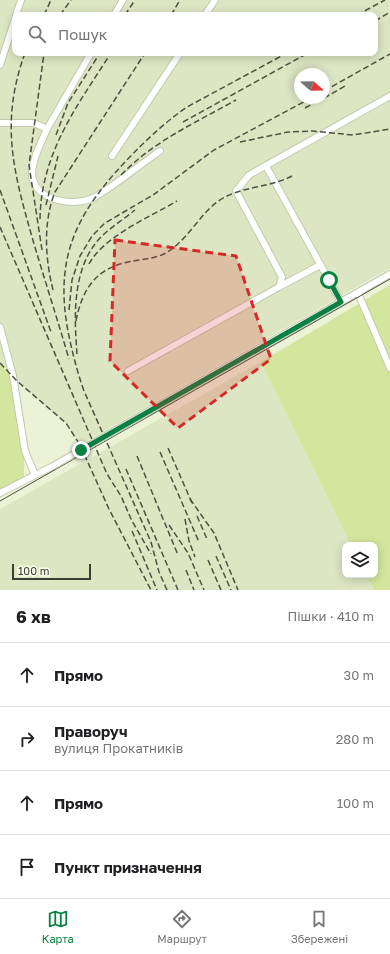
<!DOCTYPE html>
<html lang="uk">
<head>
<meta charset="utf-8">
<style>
	:root { --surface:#fff; --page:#f6f6f6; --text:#202124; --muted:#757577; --line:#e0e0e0; --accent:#0b8043 }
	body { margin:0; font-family:"Golos Text",sans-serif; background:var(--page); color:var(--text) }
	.controls { position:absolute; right:12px; bottom:12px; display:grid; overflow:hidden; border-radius:8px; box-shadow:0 2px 10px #0003 }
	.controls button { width:36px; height:36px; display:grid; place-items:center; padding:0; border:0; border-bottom:1px solid var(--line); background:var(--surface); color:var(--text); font:20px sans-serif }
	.compass { position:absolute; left:294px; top:68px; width:36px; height:36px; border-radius:50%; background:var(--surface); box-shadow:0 2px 10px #0003; rotate:110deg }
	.scale { position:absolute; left:12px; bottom:10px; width:79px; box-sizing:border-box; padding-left:4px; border:2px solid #3b3e33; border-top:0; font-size:11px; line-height:14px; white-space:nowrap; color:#3b3e33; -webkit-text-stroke:3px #f9ffe8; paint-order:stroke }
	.stop { position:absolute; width:12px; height:12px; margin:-9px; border:3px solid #0b8043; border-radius:50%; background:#fff }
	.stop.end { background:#0b8043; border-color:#fff; box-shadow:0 1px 4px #0008 }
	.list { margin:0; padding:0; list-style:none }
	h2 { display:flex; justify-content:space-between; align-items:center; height:52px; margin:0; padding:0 16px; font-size:17px }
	h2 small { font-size:13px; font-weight:400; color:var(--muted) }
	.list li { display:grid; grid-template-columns:26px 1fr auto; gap:12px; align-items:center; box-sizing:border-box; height:64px; padding:0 16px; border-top:1px solid var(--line) }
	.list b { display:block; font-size:15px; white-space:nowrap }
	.list p { margin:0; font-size:13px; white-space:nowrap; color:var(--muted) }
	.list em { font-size:13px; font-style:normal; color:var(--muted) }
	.icon { flex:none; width:22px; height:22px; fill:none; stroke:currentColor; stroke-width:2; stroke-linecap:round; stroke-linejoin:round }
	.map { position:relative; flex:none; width:390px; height:590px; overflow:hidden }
	.search { position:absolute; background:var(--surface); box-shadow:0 2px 10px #0003; left:12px; right:12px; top:12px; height:44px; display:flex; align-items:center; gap:10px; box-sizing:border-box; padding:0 14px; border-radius:8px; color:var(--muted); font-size:15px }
	.sheet { height:308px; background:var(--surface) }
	nav { display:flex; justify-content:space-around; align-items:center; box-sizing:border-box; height:56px; border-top:1px solid var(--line); background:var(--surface); font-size:11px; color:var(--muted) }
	nav a { display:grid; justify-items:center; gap:2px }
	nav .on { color:var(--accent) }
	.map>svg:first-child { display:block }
	.built { fill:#dde6c3; fill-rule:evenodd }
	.green { fill:#d4e59d }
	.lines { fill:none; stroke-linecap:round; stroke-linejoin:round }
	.minor-casing { stroke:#c2c9ae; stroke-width:8 }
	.minor { stroke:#fff; stroke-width:6 }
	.tram { stroke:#4d5043; stroke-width:1 }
	.rail { stroke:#4d5043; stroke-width:1.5; stroke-dasharray:6 3; stroke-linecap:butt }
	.minor-bridge-casing { stroke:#c2c9ae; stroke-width:8; stroke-linecap:butt }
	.minor-bridge { stroke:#fff; stroke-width:6 }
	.route { stroke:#0b8043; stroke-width:5 }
	.marked { fill:#d62828; fill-opacity:0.2; stroke:#d62828; stroke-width:3; stroke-dasharray:8 5; stroke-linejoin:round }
</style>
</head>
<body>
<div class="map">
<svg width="390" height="590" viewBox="0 0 390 590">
	<rect width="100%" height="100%" fill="#ebf2d6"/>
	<g class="built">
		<path d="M0 0H390V268L80 445 66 423 26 389 0 363ZM15 15H375V53H15ZM300 74H324V98H300Z"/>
		<path d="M261 362 351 545H345V575H366L374 590H0V509Z"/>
	</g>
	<g class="green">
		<path d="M390 285V590H374L366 575H375V545H351L261 362Z"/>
		<path d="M0 364 12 377 24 451V480L0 491Z"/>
	</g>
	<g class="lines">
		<g class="minor-casing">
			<g id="minor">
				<path d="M16 15 21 0"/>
				<path d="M114 15 123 0"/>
				<path d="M205 15 215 0"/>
				<path d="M0 65 15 19"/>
				<path d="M0 123H34L47 129 91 53"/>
				<path d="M47 129C41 143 33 157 32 172 31 201 75 208 95 197 116 185 139 165 160 151"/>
				<path d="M112 156 180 53"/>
				<path d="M266 166 341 302"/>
				<path d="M279 287 320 265"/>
				<path d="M358 293 390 368"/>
				<path d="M0 327 13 376 25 451 35 475"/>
				<path d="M128 371 279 287 282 277 236 191 249 175 390 96"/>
				<path d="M149 411 390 274"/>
				<path d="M0 493 53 466"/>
			</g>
		</g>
		<use href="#minor" class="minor"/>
		<path class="tram" d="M0 501 390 279"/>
		<g class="rail">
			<path d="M44 15 51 0"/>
			<path d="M60 15 71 0"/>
			<path d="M125 15 135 0"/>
			<path d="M171 15 180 0"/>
			<path d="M357 15 385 0"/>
			<path d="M375 21 390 12"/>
			<path d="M25 53C0 122 13 170 32 237 44 278 57 318 69 359"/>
			<path d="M324 91 390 54"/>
			<path d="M324 98 345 86"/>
			<path d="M305 108 323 98"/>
			<path d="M183 122 308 53"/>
			<path d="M56 135 68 103 100 53"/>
			<path d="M240 142 288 132 312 131 353 135 390 129"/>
			<path d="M121 175C154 141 195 123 236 100"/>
			<path d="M0 190 51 332"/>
			<path d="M46 205 58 156"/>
			<path d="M40 219C41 153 77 106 111 53"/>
			<path d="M0 227 107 474 121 496 132 521 151 554"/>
			<path d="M42 250 29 165 44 53"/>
			<path d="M89 264C104 236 150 217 177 201"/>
			<path d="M53 290C45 258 43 222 55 192L145 53"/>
			<path d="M69 310 72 280 80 256 92 236 105 223 153 195 214 150 311 98"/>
			<path d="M76 321C82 290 95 269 128 262 141 259 155 259 166 253 188 240 201 212 220 200 241 186 269 188 292 176"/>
			<path d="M77 354C74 315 72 267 101 237 111 227 124 219 135 210"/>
			<path d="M0 363 17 381 66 423 80 445 109 509 151 590"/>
			<path d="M168 448 192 503"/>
			<path d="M160 452 199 542"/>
			<path d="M137 456 178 555"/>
			<path d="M126 469 178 590"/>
			<path d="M190 499 214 533 238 590"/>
			<path d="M197 516 207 539"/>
			<path d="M185 519 189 541 195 557"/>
			<path d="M169 525 188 553 204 590"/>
			<path d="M132 531 157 590"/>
			<path d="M216 556 231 590"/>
			<path d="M208 560 221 590"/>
			<path d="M186 570 194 590"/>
			<path d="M167 590 159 572 151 542 84 391C78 374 74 359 70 341 53 264 72 218 125 162 145 141 164 123 187 107L287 53"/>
		</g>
		<g class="minor-bridge-casing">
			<path id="minor-bridge" d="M53 466 149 411"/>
		</g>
		<use href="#minor-bridge" class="minor-bridge"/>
	</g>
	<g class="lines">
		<path class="route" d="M81 450 341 302 329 280"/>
	</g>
	<path class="marked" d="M115 240 236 256 271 359 178 428 110 361Z"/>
</svg>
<div class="controls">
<button><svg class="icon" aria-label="layers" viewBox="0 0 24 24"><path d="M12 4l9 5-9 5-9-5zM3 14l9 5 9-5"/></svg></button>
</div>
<svg class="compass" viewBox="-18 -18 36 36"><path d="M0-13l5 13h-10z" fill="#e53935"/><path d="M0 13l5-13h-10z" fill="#757577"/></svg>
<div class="scale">100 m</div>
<div class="stop" style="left:329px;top:280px"></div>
<div class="stop end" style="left:81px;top:450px"></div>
<div class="search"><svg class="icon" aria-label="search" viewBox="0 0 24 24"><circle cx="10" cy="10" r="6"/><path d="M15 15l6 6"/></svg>Пошук</div>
</div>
<section class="sheet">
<h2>6 хв<small>Пішки · 410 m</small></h2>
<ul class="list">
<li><svg class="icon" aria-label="ahead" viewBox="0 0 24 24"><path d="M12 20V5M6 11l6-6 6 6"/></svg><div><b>Прямо</b></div><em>30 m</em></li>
<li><svg class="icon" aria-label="right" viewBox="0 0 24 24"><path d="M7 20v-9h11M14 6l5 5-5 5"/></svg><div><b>Праворуч</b><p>вулиця Прокатників</p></div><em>280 m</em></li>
<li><svg class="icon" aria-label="ahead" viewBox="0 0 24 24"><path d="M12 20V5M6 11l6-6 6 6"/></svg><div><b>Прямо</b></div><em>100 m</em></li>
<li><svg class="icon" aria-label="arrive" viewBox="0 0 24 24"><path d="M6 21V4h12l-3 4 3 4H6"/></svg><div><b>Пункт призначення</b></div></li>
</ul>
</section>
<nav>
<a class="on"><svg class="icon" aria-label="map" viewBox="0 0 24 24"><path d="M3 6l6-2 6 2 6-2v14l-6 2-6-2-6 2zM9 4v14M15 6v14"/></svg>Карта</a>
<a><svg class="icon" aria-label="directions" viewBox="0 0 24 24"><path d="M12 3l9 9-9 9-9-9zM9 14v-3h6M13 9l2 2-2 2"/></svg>Маршрут</a>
<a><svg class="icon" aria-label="saved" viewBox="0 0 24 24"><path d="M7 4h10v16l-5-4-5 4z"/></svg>Збережені</a>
</nav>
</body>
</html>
